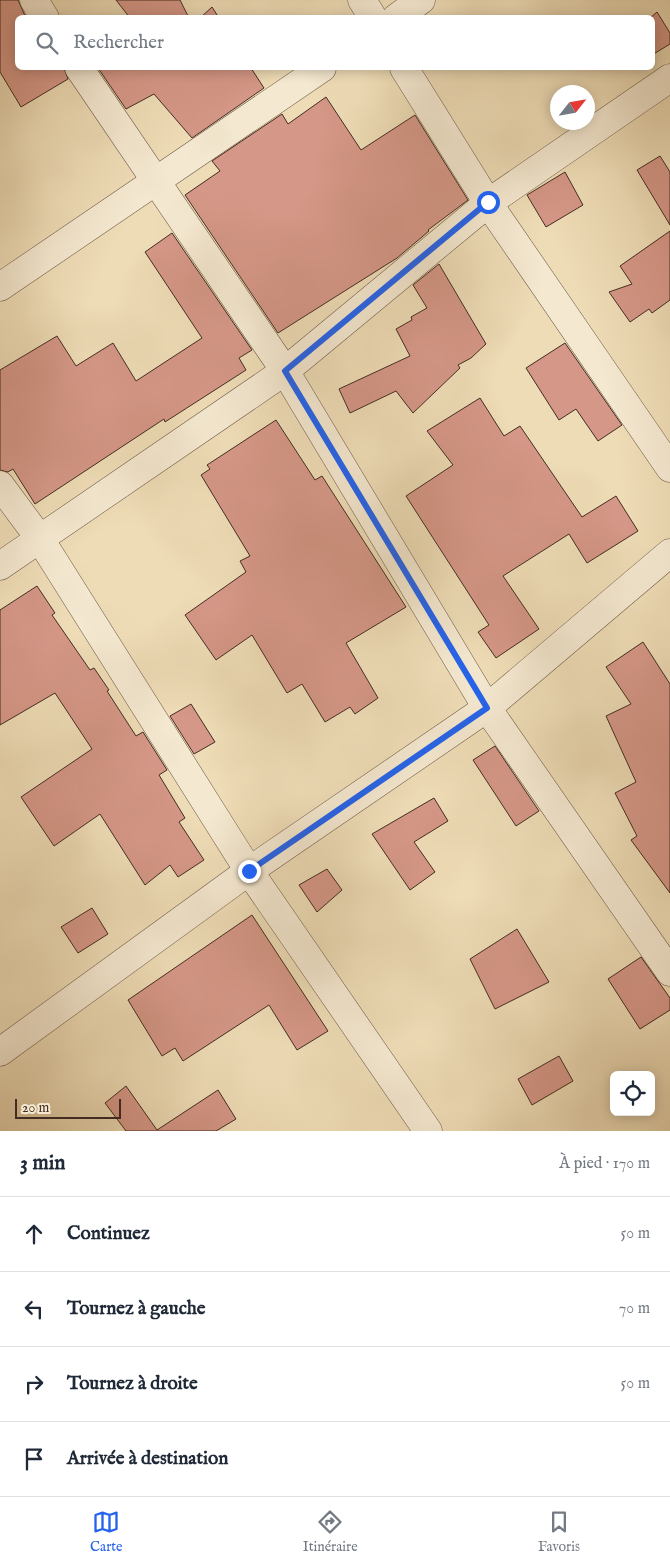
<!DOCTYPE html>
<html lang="fr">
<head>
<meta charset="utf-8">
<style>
	:root { --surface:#fff; --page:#f2f2f3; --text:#1f2937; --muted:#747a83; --line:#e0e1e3; --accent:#2563eb }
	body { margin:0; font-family:"IM FELL English",serif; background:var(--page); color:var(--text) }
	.controls { position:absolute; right:15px; bottom:15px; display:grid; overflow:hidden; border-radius:8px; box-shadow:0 2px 12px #0003 }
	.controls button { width:45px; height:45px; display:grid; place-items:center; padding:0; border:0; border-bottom:1px solid var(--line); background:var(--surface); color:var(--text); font:25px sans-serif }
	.compass { position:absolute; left:550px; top:85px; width:45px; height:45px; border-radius:50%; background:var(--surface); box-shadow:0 2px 12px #0003; rotate:59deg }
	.scale { position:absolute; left:15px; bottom:12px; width:106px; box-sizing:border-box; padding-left:5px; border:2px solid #432d22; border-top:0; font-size:14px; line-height:18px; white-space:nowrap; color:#432d22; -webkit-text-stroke:4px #f4e8d0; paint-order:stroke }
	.stop { position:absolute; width:15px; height:15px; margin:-11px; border:4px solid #2563eb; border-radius:50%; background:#fff }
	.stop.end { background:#2563eb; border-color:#fff; box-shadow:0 1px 5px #0008 }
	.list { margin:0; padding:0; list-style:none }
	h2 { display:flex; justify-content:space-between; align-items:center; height:65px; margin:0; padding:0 20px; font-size:21px }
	h2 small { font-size:16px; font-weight:400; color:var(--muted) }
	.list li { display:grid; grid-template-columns:32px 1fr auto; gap:15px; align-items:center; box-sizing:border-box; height:75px; padding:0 20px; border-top:1px solid var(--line) }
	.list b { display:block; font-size:19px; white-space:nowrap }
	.list em { font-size:16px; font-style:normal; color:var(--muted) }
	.icon { flex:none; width:28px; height:28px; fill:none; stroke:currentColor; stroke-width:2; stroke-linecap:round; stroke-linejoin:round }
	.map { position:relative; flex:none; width:670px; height:1131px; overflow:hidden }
	.search { position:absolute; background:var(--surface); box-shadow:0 2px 12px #0003; left:15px; right:15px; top:15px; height:55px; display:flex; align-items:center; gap:12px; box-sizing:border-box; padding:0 18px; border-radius:8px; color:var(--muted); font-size:19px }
	.sheet { height:365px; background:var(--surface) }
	nav { display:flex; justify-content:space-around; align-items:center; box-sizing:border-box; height:70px; border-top:1px solid var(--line); background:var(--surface); font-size:14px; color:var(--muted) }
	nav a { display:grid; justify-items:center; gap:2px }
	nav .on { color:var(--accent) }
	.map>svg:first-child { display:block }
	.building { fill:#d59787; stroke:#432d22 }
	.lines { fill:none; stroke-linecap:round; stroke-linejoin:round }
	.minor-casing { stroke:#6e5947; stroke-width:29 }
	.minor { stroke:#f4e8d0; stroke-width:28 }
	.route { stroke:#2563eb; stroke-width:6 }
</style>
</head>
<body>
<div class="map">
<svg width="670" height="1131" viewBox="0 0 670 1131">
	<rect width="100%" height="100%" fill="#eedcb6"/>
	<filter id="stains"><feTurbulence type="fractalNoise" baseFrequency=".004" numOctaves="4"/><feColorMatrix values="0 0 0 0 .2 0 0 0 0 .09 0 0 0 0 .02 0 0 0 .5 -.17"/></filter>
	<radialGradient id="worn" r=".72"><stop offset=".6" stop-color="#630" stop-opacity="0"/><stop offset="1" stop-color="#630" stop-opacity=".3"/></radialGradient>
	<g class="building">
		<path d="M0 0H18L26 18H18V68H64L68 79 21 107 0 72Z"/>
		<path d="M116 0H180L189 18H130Z"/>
		<path d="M212 7 219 18H200Z"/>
		<path d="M657 12 670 33V44L652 55V18H650Z"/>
		<path d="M98 68H251L264 88 192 138 154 94 126 109Z"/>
		<path d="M326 97 361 150 415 115 468 200 428 230 429 231 397 258 278 333 185 195 220 171 212 161 282 114 288 124Z"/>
		<path d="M660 156 670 172V225L637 170Z"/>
		<path d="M565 172 583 205 546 227 527 195Z"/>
		<path d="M670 231V300L652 313 649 309 630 322 609 292 632 284 620 266Z"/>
		<path d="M172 233 252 350 239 358 246 370 165 422 164 419 35 504 13 469 8 472 0 470V370L57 336 76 366 113 343 136 381 202 338 145 252Z"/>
		<path d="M439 264 486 344 471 358 458 365 460 368 413 413 396 391 350 413 339 389 410 356 396 329 412 320 411 317 427 308 413 285Z"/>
		<path d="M565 343 622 425 598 441 576 409 559 420 526 368Z"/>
		<path d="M480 398 504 436 520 426 582 517 616 496 638 531 587 563 569 534 503 576 539 629 496 658 478 632 489 625 406 496 453 465 427 431Z"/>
		<path d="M276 420 315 480 322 476 406 607 346 643 378 698 355 714 350 707 325 722 302 684 287 693 252 635 216 660 185 615 246 572 240 561 250 556 201 475 210 469 207 465Z"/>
		<path d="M37 586 55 613 52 615 90 670 94 668 109 690 107 691 136 736 143 732 167 770 159 775 185 818 179 822 204 860 178 877 170 865 145 885 100 814 54 846 21 797 92 749 55 693 0 725V610Z"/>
		<path d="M643 642 670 684V893L631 840 637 836 615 793 636 782 606 716 631 704 606 667Z"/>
		<path d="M191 704 215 742 194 754 170 716Z"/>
		<path d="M495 746 539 811 516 826 473 760Z"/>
		<path d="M434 798 448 821 414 842 435 872 410 890 372 834Z"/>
		<path d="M327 869 342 890 317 912 299 885Z"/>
		<path d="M92 908 108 934 78 953 61 927Z"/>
		<path d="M252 915 328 1031 297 1050 269 1005 183 1061 175 1048 162 1056 128 1000Z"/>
		<path d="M517 929 549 982 495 1009 470 959Z"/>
		<path d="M641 957 670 998V1010L640 1029 608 979Z"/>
		<path d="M559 1056 573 1081 532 1105 518 1079Z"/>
		<path d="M126 1086 157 1130 218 1090 236 1119 216 1131H126L105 1103Z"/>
	</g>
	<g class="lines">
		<g class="minor-casing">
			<g id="minor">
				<path d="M34 0 45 18"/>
				<path d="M362 0 373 18"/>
				<path d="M396 18 421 0"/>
				<path d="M79 68 285 371 487 708 670 972"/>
				<path d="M404 68 488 203 670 468"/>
				<path d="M0 287 322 68"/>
				<path d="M0 485 40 539 249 871 428 1131"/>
				<path d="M0 566 285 371 488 203 670 78"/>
				<path d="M0 1052 249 871 487 708 670 553"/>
			</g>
		</g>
		<use href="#minor" class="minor"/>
	</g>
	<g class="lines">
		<path class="route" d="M249 871 487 708 285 371 488 202"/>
	</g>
	<rect width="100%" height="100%" filter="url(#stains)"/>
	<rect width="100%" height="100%" fill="url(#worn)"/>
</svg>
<div class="controls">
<button><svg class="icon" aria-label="locate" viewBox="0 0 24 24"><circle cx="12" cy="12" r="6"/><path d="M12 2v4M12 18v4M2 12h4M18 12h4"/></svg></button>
</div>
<svg class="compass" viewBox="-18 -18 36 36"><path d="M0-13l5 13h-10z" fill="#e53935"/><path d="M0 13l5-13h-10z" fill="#747a83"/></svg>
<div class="scale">20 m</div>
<div class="stop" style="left:488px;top:202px"></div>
<div class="stop end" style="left:249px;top:871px"></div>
<div class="search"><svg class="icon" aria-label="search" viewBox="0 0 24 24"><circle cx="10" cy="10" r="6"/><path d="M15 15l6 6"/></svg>Rechercher</div>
</div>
<section class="sheet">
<h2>3 min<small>À pied · 170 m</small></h2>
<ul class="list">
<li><svg class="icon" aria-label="ahead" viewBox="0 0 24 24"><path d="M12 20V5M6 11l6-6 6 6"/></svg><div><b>Continuez</b></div><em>50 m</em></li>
<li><svg class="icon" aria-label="left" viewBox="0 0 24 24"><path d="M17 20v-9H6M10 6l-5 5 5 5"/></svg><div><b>Tournez à gauche</b></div><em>70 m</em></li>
<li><svg class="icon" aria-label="right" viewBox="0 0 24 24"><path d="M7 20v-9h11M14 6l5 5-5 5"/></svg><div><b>Tournez à droite</b></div><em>50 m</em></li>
<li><svg class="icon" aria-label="arrive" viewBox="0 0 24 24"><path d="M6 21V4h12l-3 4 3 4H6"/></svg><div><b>Arrivée à destination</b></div></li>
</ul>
</section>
<nav>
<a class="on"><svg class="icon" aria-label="map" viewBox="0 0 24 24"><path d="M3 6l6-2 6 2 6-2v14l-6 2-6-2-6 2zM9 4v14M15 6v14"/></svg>Carte</a>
<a><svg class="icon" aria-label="directions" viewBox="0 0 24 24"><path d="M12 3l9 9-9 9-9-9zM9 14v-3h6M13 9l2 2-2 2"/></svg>Itinéraire</a>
<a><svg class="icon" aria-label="saved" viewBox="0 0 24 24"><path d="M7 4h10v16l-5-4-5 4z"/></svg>Favoris</a>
</nav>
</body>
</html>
